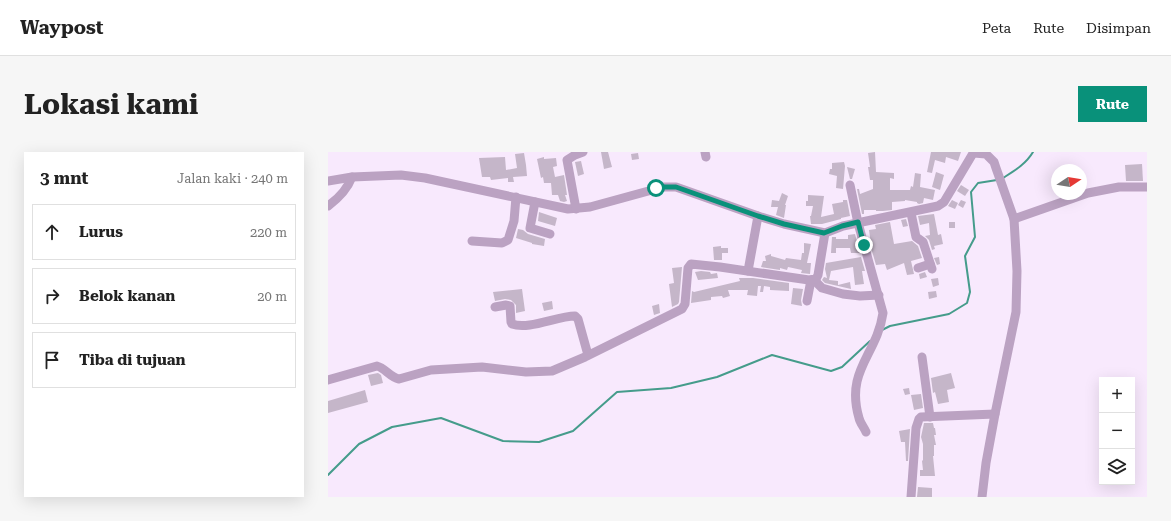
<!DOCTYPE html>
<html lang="id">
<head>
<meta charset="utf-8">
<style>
	:root { --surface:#fff; --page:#f6f6f6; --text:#222; --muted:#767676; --line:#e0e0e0; --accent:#09917a }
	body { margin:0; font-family:"Roboto Serif",serif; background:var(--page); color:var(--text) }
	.controls { position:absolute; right:12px; bottom:12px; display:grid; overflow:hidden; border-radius:0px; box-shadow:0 4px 16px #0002 }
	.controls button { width:36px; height:36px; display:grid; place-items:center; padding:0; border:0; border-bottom:1px solid var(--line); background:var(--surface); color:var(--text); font:20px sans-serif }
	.compass { position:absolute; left:723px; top:12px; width:36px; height:36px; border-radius:50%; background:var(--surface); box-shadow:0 4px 16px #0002; rotate:78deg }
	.stop { position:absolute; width:12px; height:12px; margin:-9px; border:3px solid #09917a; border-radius:50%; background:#fff }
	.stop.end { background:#09917a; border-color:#fff; box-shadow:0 1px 4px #0008 }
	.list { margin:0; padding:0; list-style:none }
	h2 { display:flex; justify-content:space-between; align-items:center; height:52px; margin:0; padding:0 16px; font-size:17px }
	h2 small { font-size:13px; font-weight:400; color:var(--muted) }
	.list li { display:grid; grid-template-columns:26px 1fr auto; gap:12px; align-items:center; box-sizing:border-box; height:56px; margin:0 8px 8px; padding:0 8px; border:1px solid var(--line); border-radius:0px }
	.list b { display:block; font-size:15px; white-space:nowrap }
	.list em { font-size:13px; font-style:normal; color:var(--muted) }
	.icon { flex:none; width:22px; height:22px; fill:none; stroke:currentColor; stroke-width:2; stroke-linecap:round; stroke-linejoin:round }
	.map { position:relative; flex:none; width:819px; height:345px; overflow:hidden; border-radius:0px }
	header { display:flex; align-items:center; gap:24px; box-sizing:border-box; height:56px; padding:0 20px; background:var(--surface); border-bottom:1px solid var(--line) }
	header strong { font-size:19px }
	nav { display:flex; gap:22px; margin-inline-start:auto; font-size:14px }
	.intro { display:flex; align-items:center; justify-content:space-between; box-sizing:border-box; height:96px; padding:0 24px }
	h1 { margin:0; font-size:28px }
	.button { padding:10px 18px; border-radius:0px; background:var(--accent); color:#fff; font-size:14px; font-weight:700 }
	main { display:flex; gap:24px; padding:0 24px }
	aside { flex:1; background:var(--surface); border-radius:0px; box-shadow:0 4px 16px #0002 }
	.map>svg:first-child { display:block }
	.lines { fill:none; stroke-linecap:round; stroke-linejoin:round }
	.stream { stroke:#459c8b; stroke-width:2 }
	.building { fill:#c5b6c9 }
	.minor { stroke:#bba2c2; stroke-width:9 }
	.route { stroke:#09917a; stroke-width:5 }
</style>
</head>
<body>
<header>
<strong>Waypost</strong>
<nav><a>Peta</a><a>Rute</a><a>Disimpan</a></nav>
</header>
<div class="intro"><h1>Lokasi kami</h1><a class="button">Rute</a></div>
<main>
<aside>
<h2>3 mnt<small>Jalan kaki · 240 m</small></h2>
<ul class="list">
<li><svg class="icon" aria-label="ahead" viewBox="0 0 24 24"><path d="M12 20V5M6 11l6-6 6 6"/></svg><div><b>Lurus</b></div><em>220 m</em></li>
<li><svg class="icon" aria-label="right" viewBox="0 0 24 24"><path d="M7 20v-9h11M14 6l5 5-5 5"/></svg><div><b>Belok kanan</b></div><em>20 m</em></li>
<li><svg class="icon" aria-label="arrive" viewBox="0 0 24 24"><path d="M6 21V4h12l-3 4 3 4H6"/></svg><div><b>Tiba di tujuan</b></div></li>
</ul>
</aside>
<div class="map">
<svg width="819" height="345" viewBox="0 0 819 345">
	<rect width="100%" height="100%" fill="#f8e9fd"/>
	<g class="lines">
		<g class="stream">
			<path d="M675 26C686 19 698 12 705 0"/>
			<path d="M554 178 562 174 621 162 639 151 642 140 637 104 647 85 643 40 650 31 669 28"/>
			<path d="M0 323 31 292 64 275 113 266 175 289 211 290 245 279 289 240 343 236 389 225 444 203 503 219 514 215 542 189"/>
		</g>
	</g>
	<g class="building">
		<path d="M273 0H280L284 15 276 17Z"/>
		<path d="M547 0 548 20 566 21V27L562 26V38H582L583 34 585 35 587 21 593 22 592 35 607 38 605 48 596 46 595 51 591 52 589 51V50L577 48V49L564 50V58L555 59H548V58H536V62H534L529 37H531L532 42 545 37V28H542L540 15H542L540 1Z"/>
		<path d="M603 0H633L630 9 618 5 617 11 607 8 604 21 599 20Z"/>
		<path d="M196 1 198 13 199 24 185 25 186 30H180V26L163 28 162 25H154L151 6 177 5 178 18 189 16 187 2Z"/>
		<path d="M310 1 311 7 304 8 303 2Z"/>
		<path d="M216 5V7L228 6 229 14 225 15 227 25 236 23 239 43H237L239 49 236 50 232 49 230 43H224L223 31H216L215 25 213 26 209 7Z"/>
		<path d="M253 9 256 22 250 24 247 10Z"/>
		<path d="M516 10 517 14 515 37 508 36 509 24 501 22 502 17H504V11Z"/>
		<path d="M814 12 815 29H798L797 13Z"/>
		<path d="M519 15 527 17 524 27H522Z"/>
		<path d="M608 20 616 23 612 38 604 35Z"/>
		<path d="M633 33 641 38 637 44 629 39Z"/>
		<path d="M454 41 460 44 457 53H458L456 66 448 63 450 55H443L444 48 451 49Z"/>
		<path d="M480 43 496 44 493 65 506 62 504 52 515 50V48H519L522 64 513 66V67L494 72H483L482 64H483L485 54H478V49H480Z"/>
		<path d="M624 48 630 51 627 57 620 54Z"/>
		<path d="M633 48 638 50 635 56 630 53Z"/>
		<path d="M211 60 229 66 227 74 210 69Z"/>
		<path d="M606 62 610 83 613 82 615 92 606 94 607 97 604 98 601 88 597 84 602 83 601 71 592 73 590 64Z"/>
		<path d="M578 67 580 74 575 75 573 68Z"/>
		<path d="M562 70 566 92 584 89 590 94 594 106 583 109 586 122 579 123 576 111 559 118 557 112 548 113 542 92H543L541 78 548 77 547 73Z"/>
		<rect x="621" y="70" width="6" height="6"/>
		<path d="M190 77 195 78 200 82 217 87 216 94 204 92V91L188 86Z"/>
		<path d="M527 82 532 101H523L522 96H508V101H503L504 85H508V87H520V83Z"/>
		<path d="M476 91 483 92 479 111H483L482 122 473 121 474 118 460 115 459 118 452 116V118L433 115 435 109H438L437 104 443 102V104L457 108 458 106 473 108 474 101H476Z"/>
		<path d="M393 94V96H400V101H394V108H386L385 95Z"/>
		<path d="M533 105 537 119H534L536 132 527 133 525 115 503 119 501 128 510 129V133L522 130 523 137 497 131 494 128 496 125 499 126 497 117 498 111Z"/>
		<path d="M611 105 612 112 609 113 606 106Z"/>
		<path d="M354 115 351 150 350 152 344 155 341 132 346 131 344 116Z"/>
		<path d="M373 119 382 120 383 122 389 121 390 126 370 128 367 120Z"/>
		<path d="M597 120 599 125 592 127 591 122Z"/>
		<path d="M411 126H425L461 131V139L442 138V135L436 134 435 140H432L433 134H430L429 144 419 143 420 138H400L402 144 395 146 394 144 383 145V148L363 151 364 139 366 140 412 129Z"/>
		<path d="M610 126 611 133 605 135 603 127Z"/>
		<path d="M465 136 475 137 473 148 474 154 463 152Z"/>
		<path d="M194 137 197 159 188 161V153L183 148 177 147 167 149 165 140Z"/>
		<path d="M608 139 609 145 601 147 600 140Z"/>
		<path d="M224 149 225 157 216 159 214 151Z"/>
		<path d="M331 152 332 161 326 163 324 154Z"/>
		<path d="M50 221 53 223 55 231 43 234 40 223Z"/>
		<path d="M623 221 627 236 619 238 621 250 610 252 607 240 605 241 603 226Z"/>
		<path d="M581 236 582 242 577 243 575 237Z"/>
		<path d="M37 238 40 250 0 261V249Z"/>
		<path d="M593 242 595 256 586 258 583 243Z"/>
		<path d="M596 271H605L606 276H607L608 283H606L608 293H606V304H605L607 324H592V318H595L594 309 595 308V292L593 285Z"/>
		<path d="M582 277 580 309H578L577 290H573L571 279Z"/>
		<path d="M590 335 604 336V345H589Z"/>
	</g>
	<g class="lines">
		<g class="minor">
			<path d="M377 0 378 5"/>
			<path d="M0 29 24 25 73 23 97 26 240 57 262 55 335 35H348L430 64 456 72 497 81 515 74 610 54 616 50 644 3 646 1 658 2 666 10 668 16 686 67 689 119 688 160 667 262 658 311 654 345"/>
			<path d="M522 33 530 71 555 161C549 203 517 218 531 266 532 271 536 275 538 280"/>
			<path d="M207 50 202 76 222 82"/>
			<path d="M0 54C11 46 19 38 24 25"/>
			<path d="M248 57 239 8 247 3 255 0"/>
			<path d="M583 61 588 85 595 90 604 117"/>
			<path d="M686 67 760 41 791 35H819"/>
			<path d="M144 89 174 91 180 88 186 69 188 45"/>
			<path d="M590 116 602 112"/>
			<path d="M420 119 430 64"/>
			<path d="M486 128 494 136 515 142 532 144 551 143"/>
			<path d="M479 149 483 128"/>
			<path d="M167 155 178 153 182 154 183 170 184 172C201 178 229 164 247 164L250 167 260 203"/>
			<path d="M594 205 602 265"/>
			<path d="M0 228 49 214C57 216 62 225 71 227L103 218 154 215 198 220 224 219 257 205 354 157 357 152 360 116 363 112 392 115 481 128 488 127 490 123 497 81"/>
			<path d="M583 345 588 276 591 267 593 265 667 262"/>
		</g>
	</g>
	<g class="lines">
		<path class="route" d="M328 36 335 35H348L430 64 456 72 496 81 514 74 530 70 536 93"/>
	</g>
</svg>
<div class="controls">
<button>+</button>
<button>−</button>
<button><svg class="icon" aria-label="layers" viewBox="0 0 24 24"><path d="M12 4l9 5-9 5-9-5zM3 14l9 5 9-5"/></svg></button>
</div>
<svg class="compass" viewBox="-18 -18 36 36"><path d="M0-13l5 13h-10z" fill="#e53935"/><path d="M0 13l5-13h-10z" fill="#767676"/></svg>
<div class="stop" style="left:328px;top:36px"></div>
<div class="stop end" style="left:536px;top:93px"></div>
</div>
</main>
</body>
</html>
